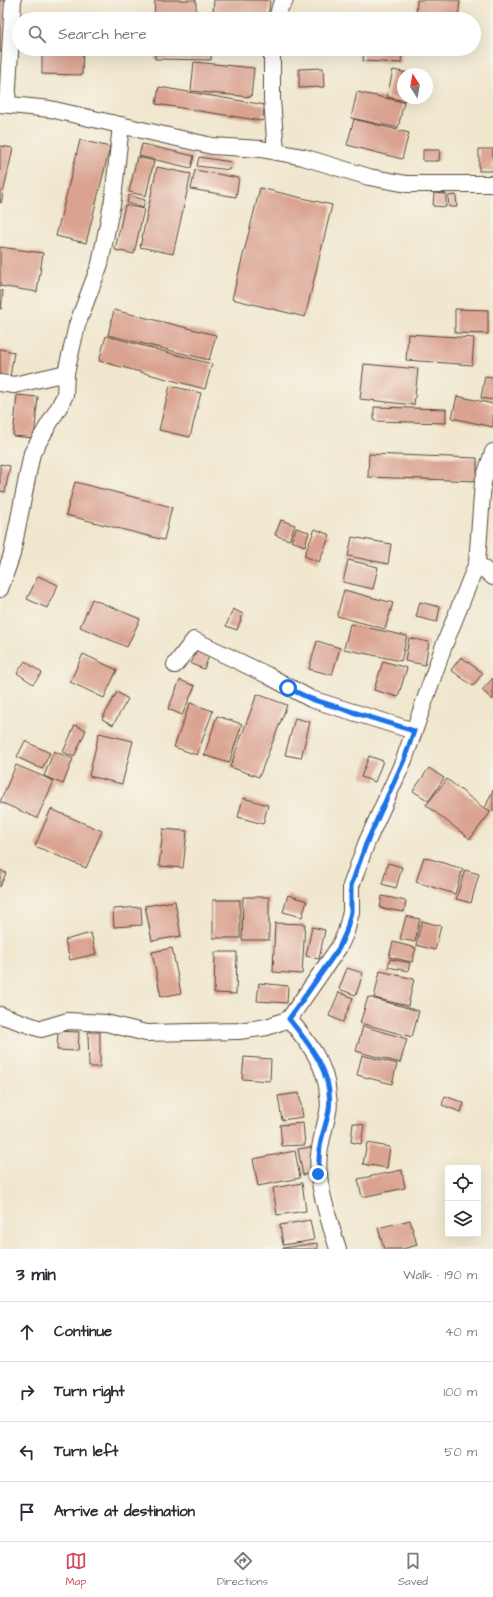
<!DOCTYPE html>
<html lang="en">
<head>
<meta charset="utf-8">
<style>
	:root { --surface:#fff; --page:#f2f2f3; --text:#2b2b33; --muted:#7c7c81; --line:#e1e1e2; --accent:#d1495b }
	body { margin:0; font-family:"Architects Daughter",sans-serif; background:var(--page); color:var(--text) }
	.controls { position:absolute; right:12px; bottom:12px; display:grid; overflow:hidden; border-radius:4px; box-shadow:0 4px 16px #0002 }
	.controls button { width:36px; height:36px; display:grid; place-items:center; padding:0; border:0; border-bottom:1px solid var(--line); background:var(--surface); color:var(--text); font:20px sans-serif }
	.compass { position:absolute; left:397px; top:68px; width:36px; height:36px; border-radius:50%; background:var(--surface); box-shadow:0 4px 16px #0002; rotate:349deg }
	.stop { position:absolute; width:12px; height:12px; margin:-9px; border:3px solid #1a73e8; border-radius:50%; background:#fff }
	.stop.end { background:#1a73e8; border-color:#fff; box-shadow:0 1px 4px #0008 }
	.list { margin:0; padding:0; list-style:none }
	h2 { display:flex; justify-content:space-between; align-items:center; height:52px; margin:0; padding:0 16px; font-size:17px }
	h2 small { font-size:13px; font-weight:400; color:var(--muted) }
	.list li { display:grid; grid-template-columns:26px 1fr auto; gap:12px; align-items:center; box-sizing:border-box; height:60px; padding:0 16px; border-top:1px solid var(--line) }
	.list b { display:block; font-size:15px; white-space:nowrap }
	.list em { font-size:13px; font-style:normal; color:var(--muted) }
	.icon { flex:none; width:22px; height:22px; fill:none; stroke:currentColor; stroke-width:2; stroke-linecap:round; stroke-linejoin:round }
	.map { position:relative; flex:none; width:493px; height:1249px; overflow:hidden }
	.search { position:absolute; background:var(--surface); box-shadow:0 4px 16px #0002; left:12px; right:12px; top:12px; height:44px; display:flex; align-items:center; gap:10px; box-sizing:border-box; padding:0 14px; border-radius:22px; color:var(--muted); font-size:15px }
	.sheet { height:292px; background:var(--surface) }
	nav { display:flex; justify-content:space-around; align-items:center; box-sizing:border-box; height:56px; border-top:1px solid var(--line); background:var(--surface); font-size:11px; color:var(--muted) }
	nav a { display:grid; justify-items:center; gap:2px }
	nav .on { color:var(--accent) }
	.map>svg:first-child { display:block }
	.building { fill:#daa290 }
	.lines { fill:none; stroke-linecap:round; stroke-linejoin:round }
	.street-casing { stroke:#564638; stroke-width:18 }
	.street { stroke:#fff; stroke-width:16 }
	.route { stroke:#1a73e8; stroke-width:5 }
</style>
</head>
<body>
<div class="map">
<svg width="493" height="1249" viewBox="0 0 493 1249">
	<rect width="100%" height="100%" fill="#f7f3e8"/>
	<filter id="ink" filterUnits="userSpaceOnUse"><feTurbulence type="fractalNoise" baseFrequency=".025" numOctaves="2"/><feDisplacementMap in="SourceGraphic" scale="8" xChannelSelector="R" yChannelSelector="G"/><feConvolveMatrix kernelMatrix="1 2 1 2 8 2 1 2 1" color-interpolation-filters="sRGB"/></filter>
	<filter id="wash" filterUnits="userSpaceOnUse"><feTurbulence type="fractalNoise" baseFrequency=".012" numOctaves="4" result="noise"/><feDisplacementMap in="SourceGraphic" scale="16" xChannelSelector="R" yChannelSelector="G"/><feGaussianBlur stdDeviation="0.9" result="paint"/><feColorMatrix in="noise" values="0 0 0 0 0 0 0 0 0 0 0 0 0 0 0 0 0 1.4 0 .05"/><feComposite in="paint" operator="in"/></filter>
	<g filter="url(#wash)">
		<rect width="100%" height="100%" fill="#f0e7ce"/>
		<g id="blocks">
			<g class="building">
				<path d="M0 0H5L3 52H0Z"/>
				<path d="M155 0H196V19H154Z"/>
				<path d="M214 0H270L268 18 213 12Z"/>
				<path d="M417 0H460L458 19H416Z"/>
				<path d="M365 17 381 18V19H365Z"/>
				<path d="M42 49H83L82 75 42 74Z"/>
				<path d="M155 49H211V60L155 59Z"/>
				<path d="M364 49H402L401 63 363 61Z"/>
				<path d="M194 62 254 68 251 97 191 91Z"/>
				<path d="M323 68 324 87 299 88V69Z"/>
				<path d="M393 70 408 73 403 74V98H405V101L387 97Z"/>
				<path d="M159 87 265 105 262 121 156 104Z"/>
				<path d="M357 92 404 102 398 128 351 118Z"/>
				<path d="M354 119 409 133 402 159 347 145Z"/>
				<path d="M80 140 110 147 86 243 56 236Z"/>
				<path d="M142 144 194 156 191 168 139 156Z"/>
				<path d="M0 146 13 148 1 203H0Z"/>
				<rect x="479" y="149" width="14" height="22"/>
				<path d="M423 150H440L439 161H423Z"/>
				<path d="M137 157 154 161 146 196 129 192Z"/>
				<path d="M199 157 231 162 230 170 197 166Z"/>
				<path d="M157 167 191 174 173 254 140 247Z"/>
				<path d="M195 170 239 178 236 197 191 189Z"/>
				<path d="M260 188 332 205 305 317 232 299Z"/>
				<path d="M434 193 446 194V207L433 206Z"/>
				<path d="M129 195 145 200 143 208 127 203Z"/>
				<path d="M456 195 457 207H449L448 196Z"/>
				<path d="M125 205 144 209 134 254 115 250Z"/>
				<path d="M0 247 43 253 37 292 0 286Z"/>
				<path d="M0 291H3L1 309H0Z"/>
				<path d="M455 309 488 310V334L455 333Z"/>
				<path d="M114 310 216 335 209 360 108 335Z"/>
				<path d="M408 334 474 338 472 365 406 360Z"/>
				<path d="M106 336 212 364 205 389 99 361Z"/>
				<path d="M0 349 14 352 10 377 0 375Z"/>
				<path d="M364 364 418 369 414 405 360 399Z"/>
				<path d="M485 376 493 377V400L481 398Z"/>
				<path d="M170 386 201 393 190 437 159 430Z"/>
				<path d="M17 395 38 397 34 438 13 436Z"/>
				<path d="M457 396 493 404V427L452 418Z"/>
				<path d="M374 407 446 409V423L374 421Z"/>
				<path d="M369 454 477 458V481L368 477Z"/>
				<path d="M0 464 10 466 5 492 0 491Z"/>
				<path d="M75 482 172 507 164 540 66 515Z"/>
				<path d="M281 520 295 525 289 540 275 535Z"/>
				<path d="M296 528 309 532 305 546 291 541Z"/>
				<path d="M315 529 330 535 319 562 304 556Z"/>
				<path d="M352 537 391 544 388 564 348 556Z"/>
				<path d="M348 560 378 567 373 589 343 582Z"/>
				<path d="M38 576 58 585 47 608 27 599Z"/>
				<path d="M344 590 393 603 385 629 337 616Z"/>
				<path d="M92 599 140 619 127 647 80 627Z"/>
				<path d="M420 602 440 607 437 622 416 617Z"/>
				<path d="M233 609 243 614 237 630 226 626Z"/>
				<path d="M350 624 407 636 401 661 344 649Z"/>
				<path d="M409 638 429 642 425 665 405 661Z"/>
				<path d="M317 641 340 648 332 675 309 669Z"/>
				<path d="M197 649 210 653 204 669 191 664Z"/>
				<path d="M83 654 117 670 104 698 70 682Z"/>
				<path d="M461 657 483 673 473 686 451 670Z"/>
				<path d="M25 661 42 673 33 684 17 673Z"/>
				<path d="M383 661 407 668 398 697 374 690Z"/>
				<path d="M493 678V700L482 690Z"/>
				<path d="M180 680 195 686 182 715 168 709Z"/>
				<path d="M117 692 128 699 113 725 102 719Z"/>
				<path d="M257 694 287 705 259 777 230 767Z"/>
				<path d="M190 703 213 711 197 755 174 747Z"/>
				<path d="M217 716 242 724 229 763 204 755Z"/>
				<path d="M295 718 310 722 301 758 285 755Z"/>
				<path d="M75 725 86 730 74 757 63 752Z"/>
				<path d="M99 733 133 741 122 784 89 776Z"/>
				<path d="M25 741 50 753 42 769 17 757Z"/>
				<path d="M54 751 73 759 63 784 44 776Z"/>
				<path d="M369 756 383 761 375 782 361 777Z"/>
				<path d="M16 765 54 781 37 818 0 802Z"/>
				<path d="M429 768 444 778 429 801 413 791Z"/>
				<path d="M447 779 490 813 470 839 426 805Z"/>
				<path d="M493 790V812L485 808Z"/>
				<path d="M243 798 268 805 263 824 238 817Z"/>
				<path d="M51 809 102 831 86 868 35 846Z"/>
				<path d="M163 829 187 831 183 868 159 866Z"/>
				<path d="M424 857 463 869 455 894 416 882Z"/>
				<path d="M388 863 402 867 396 888 382 884Z"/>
				<path d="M0 870 6 873 0 887Z"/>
				<path d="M465 870 479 874 471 903 456 899Z"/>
				<path d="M288 895 307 901 302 917 283 912Z"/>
				<path d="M382 896 406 901 404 912 380 908Z"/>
				<path d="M243 897H269V940H242Z"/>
				<rect x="213" y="900" width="27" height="38"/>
				<path d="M175 901 181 936 152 941 145 906Z"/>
				<path d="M141 907 142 925 114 927 113 909Z"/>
				<path d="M406 916 420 919 415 942 400 939Z"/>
				<path d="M422 921 441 926 435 950 416 945Z"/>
				<path d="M275 923 305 924 302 974 273 972Z"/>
				<path d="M312 927 325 930 319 959 306 956Z"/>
				<path d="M91 933 96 954 70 960 65 940Z"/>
				<path d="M393 942 416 948 412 962 389 957Z"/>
				<path d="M172 948 181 993 161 997 152 952Z"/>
				<path d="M215 952H237L236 994 214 993Z"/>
				<path d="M390 959 410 963 408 971 388 967Z"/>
				<path d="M347 968 363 973 356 995 339 989Z"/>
				<path d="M380 971 414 979 408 1006 374 998Z"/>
				<path d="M259 983 288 986 287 1003 257 1001Z"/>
				<path d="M339 992 353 998 343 1022 329 1016Z"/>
				<path d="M368 997 419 1011 412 1037 360 1023Z"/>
				<path d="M363 1026 407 1039 400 1063 356 1051Z"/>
				<path d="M58 1031 79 1032 78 1051 57 1050Z"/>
				<path d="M88 1032H100V1067H89Z"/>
				<path d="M362 1055 397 1064 392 1084 357 1075Z"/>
				<path d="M244 1057 271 1059 270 1081 242 1079Z"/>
				<path d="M299 1093 303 1117 282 1120 278 1096Z"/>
				<path d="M445 1096 464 1103 461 1112 442 1105Z"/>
				<path d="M303 1123 305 1145 282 1146 280 1125Z"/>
				<path d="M353 1123 364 1125 361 1144 351 1142Z"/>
				<path d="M367 1143 390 1147 387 1168 363 1164Z"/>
				<path d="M311 1147 316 1173 303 1175 298 1149Z"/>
				<path d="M295 1151 300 1178 258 1186 253 1159Z"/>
				<path d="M402 1170 405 1188 362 1197 358 1179Z"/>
				<path d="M302 1183 306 1211 277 1215 273 1188Z"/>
				<path d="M310 1220 314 1240 283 1245 280 1225Z"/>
				<path d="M410 1220 417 1245 403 1249H384L378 1228Z"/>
				<path d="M317 1243 318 1249H283V1248Z"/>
			</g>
		</g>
	</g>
	<g filter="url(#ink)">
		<use href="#blocks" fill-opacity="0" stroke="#564638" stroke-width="1"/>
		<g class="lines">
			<g class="street-casing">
				<g id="street">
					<path d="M277 19 280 7 285 0"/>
					<path d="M272 49V99L276 152"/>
					<path d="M0 104 50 109 212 146 261 149 303 157 369 177 407 184H493"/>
					<path d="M7 104 13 0"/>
					<path d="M0 383 14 385 66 373"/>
					<path d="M477 563 493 577"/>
					<path d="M0 589 12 554 32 453 59 407 65 395 66 373 77 325 100 264 113 199 121 125"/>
					<path d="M175 665 194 640 267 675 311 699 414 731"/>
					<path d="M0 1015 41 1029 68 1021 106 1023 146 1033 239 1031 267 1027 289 1019 339 947 346 932 351 912V886L366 844 404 760 443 648 477 563 483 482 493 452"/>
					<path d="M289 1019C308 1042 327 1065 328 1096 329 1101 329 1107 328 1112 324 1132 316 1154 319 1175 321 1198 331 1226 338 1249"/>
				</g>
			</g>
			<use href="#street" class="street"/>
		</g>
	</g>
	<g class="lines" filter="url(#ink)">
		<path class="route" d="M288 688 311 699 414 731 404 760 366 844 351 886V912L346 932 339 948 289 1019C310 1045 334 1074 329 1110 327 1122 322 1134 320 1146 319 1156 319 1165 318 1174"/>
	</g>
</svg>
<div class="controls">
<button><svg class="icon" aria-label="locate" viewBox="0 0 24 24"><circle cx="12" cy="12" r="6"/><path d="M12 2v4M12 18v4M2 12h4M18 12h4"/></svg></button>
<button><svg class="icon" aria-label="layers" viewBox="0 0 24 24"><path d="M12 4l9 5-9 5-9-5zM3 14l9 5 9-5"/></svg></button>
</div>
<svg class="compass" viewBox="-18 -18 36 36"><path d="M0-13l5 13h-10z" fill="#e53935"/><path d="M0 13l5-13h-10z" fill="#7c7c81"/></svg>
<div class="stop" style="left:288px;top:688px"></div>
<div class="stop end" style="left:318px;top:1174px"></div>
<div class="search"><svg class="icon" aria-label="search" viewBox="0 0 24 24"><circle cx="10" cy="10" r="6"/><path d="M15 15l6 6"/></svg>Search here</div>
</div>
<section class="sheet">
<h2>3 min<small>Walk · 190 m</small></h2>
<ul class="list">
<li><svg class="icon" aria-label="ahead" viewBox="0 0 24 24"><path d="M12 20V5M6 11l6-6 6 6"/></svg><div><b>Continue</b></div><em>40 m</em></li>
<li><svg class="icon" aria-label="right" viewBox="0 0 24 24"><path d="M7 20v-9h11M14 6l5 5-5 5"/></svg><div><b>Turn right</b></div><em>100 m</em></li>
<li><svg class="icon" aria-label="left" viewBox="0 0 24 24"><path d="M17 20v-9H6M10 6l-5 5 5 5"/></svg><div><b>Turn left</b></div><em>50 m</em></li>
<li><svg class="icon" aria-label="arrive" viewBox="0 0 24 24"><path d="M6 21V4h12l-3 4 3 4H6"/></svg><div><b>Arrive at destination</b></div></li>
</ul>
</section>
<nav>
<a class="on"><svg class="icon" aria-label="map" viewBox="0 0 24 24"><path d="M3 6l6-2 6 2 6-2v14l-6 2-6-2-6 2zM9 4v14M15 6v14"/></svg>Map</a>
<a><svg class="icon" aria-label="directions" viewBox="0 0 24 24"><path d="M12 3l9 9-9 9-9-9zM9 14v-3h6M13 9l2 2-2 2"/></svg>Directions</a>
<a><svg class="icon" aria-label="saved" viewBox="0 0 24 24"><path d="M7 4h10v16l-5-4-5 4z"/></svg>Saved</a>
</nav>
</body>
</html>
